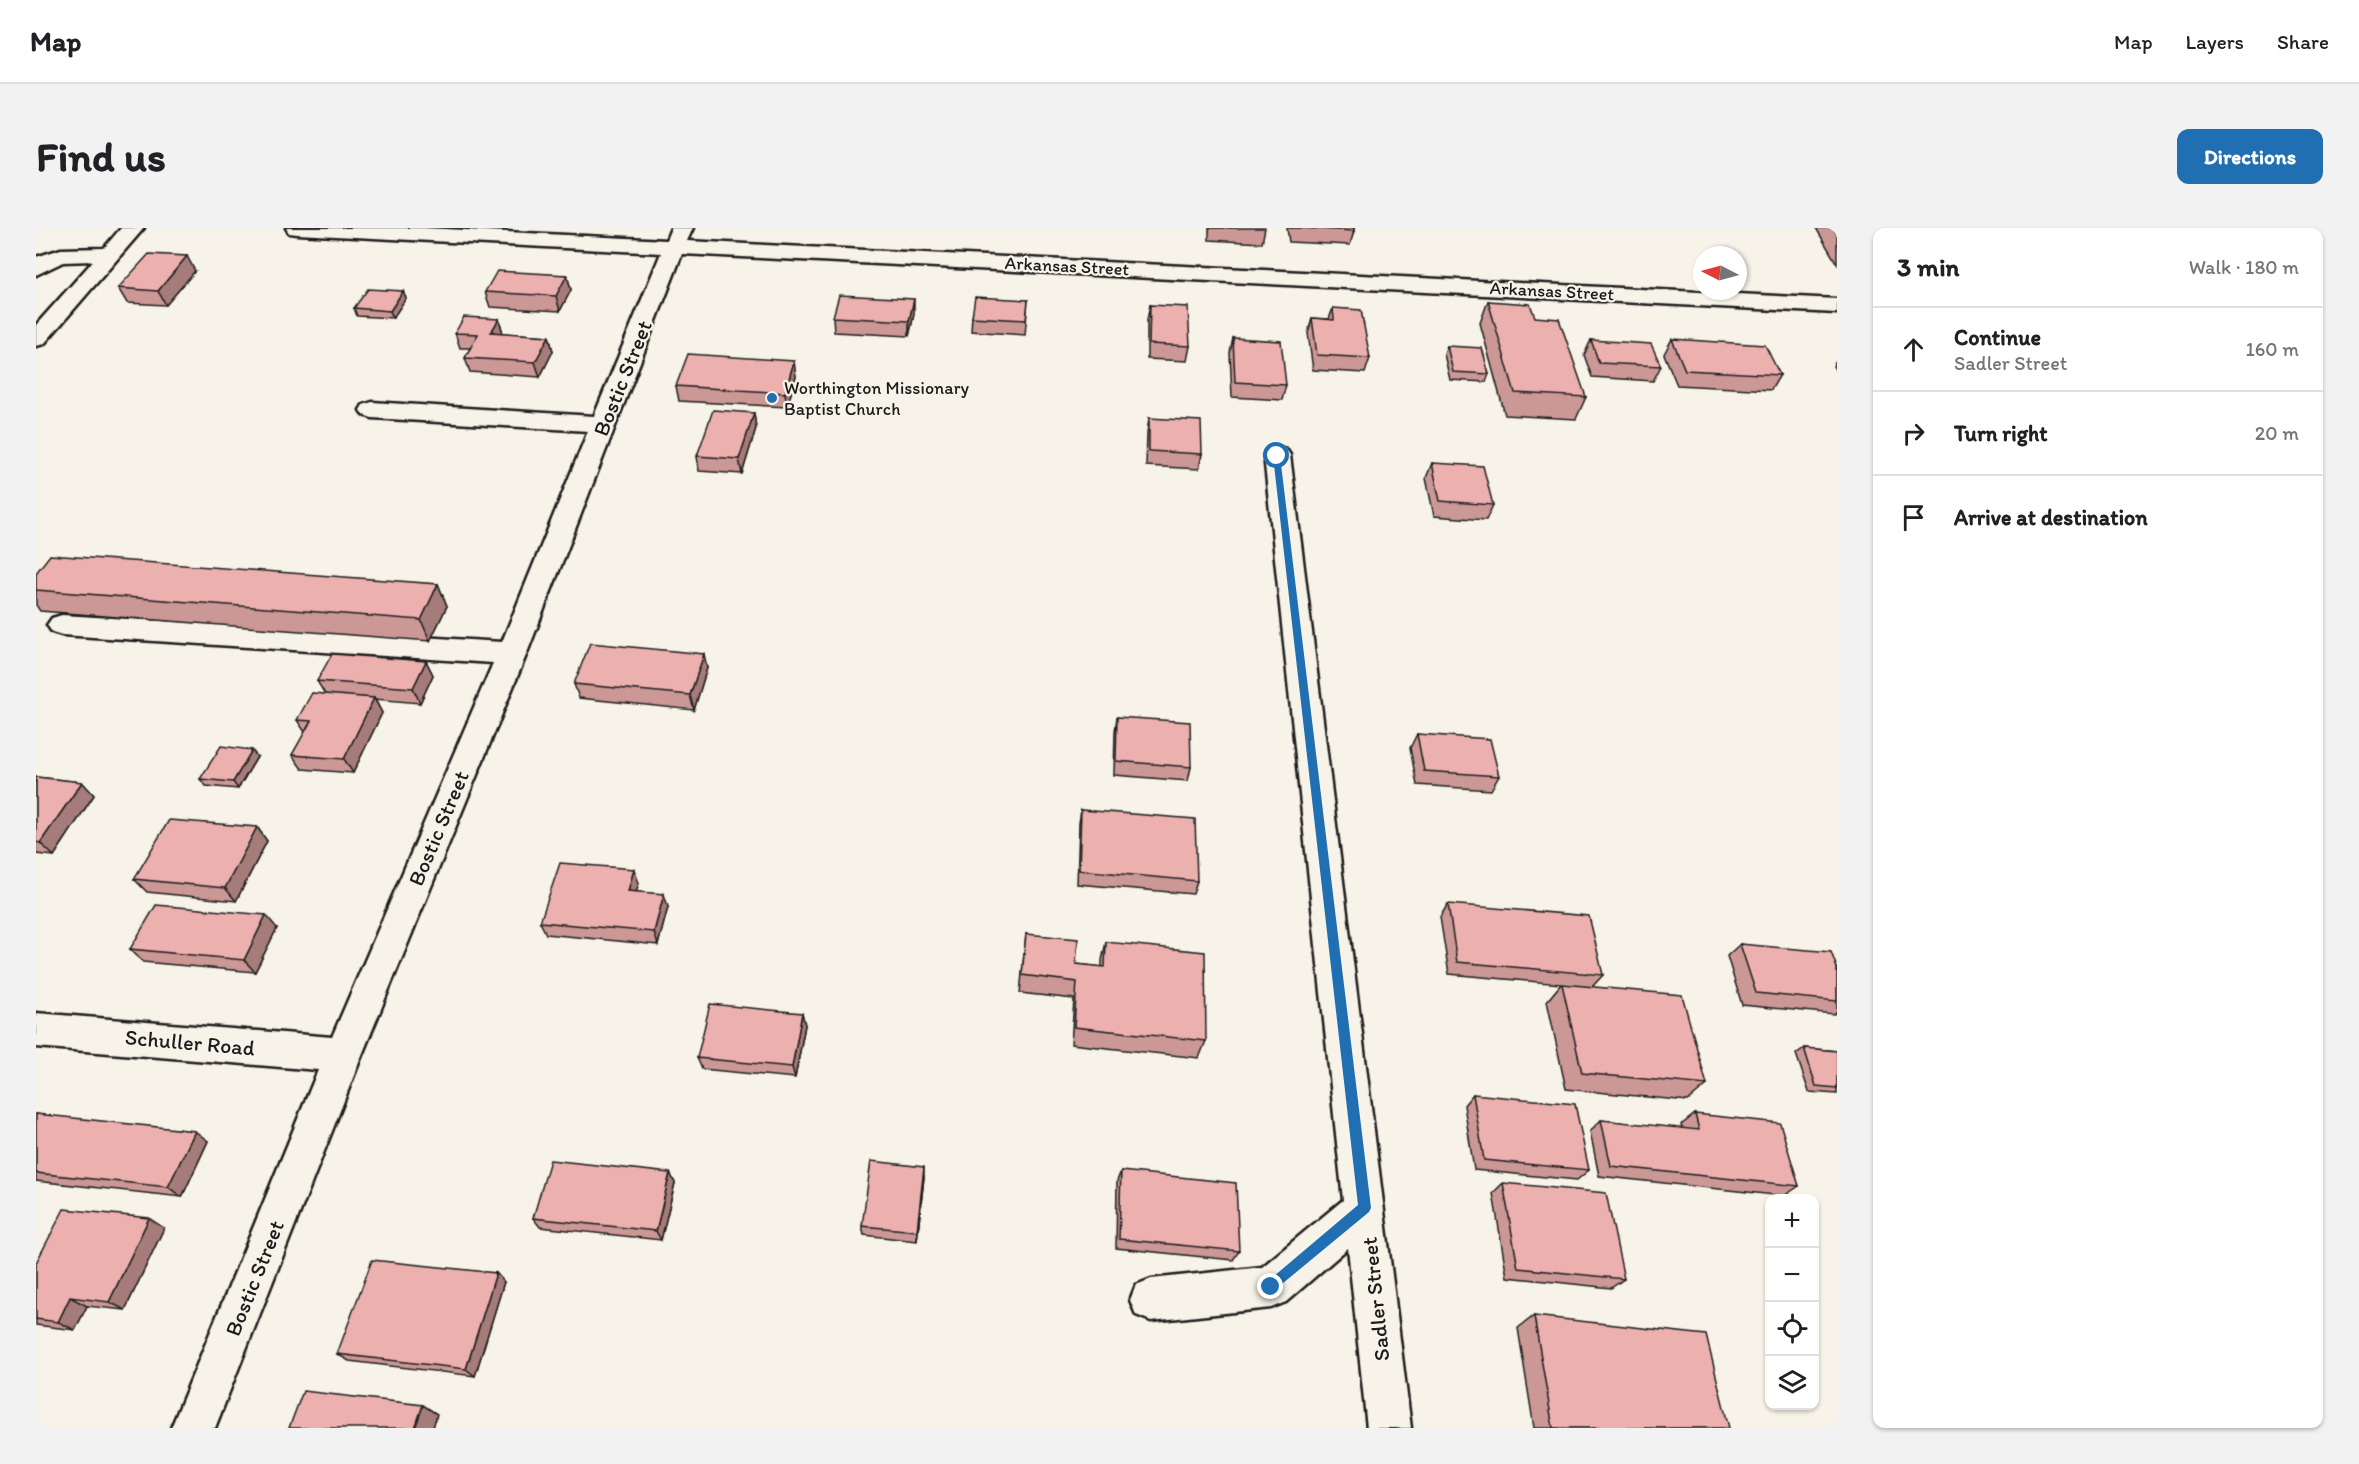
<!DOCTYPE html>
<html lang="en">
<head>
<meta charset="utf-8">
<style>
	:root { --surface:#fff; --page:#f2f2f2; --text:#202124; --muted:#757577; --line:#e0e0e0; --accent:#1f6fb2 }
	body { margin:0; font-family:Itim,sans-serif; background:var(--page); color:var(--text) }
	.controls { position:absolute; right:18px; bottom:18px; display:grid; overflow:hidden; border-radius:12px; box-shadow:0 2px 4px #0004 }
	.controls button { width:54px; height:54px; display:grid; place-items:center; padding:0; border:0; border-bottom:2px solid var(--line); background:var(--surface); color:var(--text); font:30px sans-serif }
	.compass { position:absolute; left:1657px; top:18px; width:54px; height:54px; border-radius:50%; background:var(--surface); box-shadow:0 2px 4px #0004; rotate:276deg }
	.stop { position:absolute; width:18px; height:18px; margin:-14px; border:4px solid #1f6fb2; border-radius:50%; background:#fff }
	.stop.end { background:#1f6fb2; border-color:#fff; box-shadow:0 2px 6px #0008 }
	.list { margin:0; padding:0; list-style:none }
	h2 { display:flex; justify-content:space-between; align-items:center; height:78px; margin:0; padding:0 24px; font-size:26px }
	h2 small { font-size:20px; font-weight:400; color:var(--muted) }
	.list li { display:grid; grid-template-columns:39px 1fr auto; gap:18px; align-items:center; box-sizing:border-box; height:84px; padding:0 24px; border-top:2px solid var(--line) }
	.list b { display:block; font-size:22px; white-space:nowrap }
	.list p { margin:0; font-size:20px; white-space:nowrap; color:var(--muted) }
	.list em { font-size:20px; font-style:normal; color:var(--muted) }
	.icon { flex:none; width:33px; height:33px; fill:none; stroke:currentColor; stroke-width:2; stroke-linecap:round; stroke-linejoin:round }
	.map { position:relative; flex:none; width:1801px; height:1200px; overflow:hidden; border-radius:12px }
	header { display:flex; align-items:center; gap:36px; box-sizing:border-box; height:84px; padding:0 30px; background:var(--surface); border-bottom:2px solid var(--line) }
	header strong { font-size:28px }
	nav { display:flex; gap:33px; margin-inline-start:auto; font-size:21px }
	.intro { display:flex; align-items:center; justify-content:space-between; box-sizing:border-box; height:144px; padding:0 36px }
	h1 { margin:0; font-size:42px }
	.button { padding:15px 27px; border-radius:12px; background:var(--accent); color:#fff; font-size:21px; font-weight:700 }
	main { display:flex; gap:36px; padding:0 36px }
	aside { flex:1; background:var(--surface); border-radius:12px; box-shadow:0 2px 4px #0004 }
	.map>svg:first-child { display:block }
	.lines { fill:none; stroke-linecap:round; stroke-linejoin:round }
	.minor-casing { stroke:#1c1c1c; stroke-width:5 }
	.minor { fill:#f7f3e8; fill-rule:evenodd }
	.wall { fill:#cb9896; stroke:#1c1c1c; stroke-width:1.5 }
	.shaded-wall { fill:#a57c7a; stroke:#1c1c1c; stroke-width:1.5 }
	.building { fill:#ecb1af; stroke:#1c1c1c; stroke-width:1.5 }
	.route { fill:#1f6fb2 }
	.poi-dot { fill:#1f6fb2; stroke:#f7f3e8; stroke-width:2 }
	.labels { text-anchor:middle; stroke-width:4.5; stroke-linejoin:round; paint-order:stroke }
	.far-street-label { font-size:18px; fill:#1c1c1c; stroke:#f7f3e8 }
	.far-poi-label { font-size:18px; fill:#1c1c1c; stroke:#f7f3e8; text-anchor:start }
	.street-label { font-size:22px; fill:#1c1c1c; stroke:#f7f3e8 }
</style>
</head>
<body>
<header>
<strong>Map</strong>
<nav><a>Map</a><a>Layers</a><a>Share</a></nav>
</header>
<div class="intro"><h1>Find us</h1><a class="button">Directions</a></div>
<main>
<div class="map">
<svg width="1801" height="1200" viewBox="0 0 1801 1200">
	<rect width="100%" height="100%" fill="#f7f3e8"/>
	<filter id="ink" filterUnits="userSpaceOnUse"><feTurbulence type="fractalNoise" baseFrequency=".0167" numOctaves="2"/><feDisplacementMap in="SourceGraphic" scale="12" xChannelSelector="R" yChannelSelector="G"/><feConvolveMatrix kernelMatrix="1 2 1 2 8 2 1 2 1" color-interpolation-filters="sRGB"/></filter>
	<g filter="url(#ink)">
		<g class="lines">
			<g class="minor-casing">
				<g id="minor">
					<path d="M85 0H108L8 116 0 118V97L57 33 27 34 0 47V29L25 21 68 20Z"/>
					<path d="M250 0H388L630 12 635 0H657L651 13 1801 71V85L646 26 491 425 326 827 179 1200H135L282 842 0 819V785L296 809 457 435 26 407 16 404 11 397 16 390 26 387 466 414 552 203 336 190 327 187 324 182 327 177 336 174 558 188 625 25 261 6 253 5Z"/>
					<path d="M1241 219 1250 221 1254 227 1375 1200H1331L1312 1020 1250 1074 1235 1080 1115 1093 1100 1087 1094 1072 1100 1057 1115 1051 1226 1039 1307 972 1228 227 1232 221Z"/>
				</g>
			</g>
			<use href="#minor" class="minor"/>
		</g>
		<g class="wall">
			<path d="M1173 0H1229L1226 15 1173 12Z"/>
			<path d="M1251 0H1318V3L1314 17 1253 14Z"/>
			<path d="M1780 0H1801V36Z"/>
			<path d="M159 43 130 77 91 75 82 60Z"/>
			<path d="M531 47 535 62 524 83 454 79 449 64Z"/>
			<path d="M367 63 370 70 357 90 321 88 318 80Z"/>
			<path d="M992 72 989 107 935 103 936 89Z"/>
			<path d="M1452 73 1499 89 1550 169 1540 191 1469 187 1444 95Z"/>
			<path d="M1114 77 1154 118 1151 133 1111 131V92Z"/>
			<path d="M1297 80 1334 130 1329 145 1277 142 1272 105 1276 90 1293 91Z"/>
			<path d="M878 86 873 108 798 104 797 89Z"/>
			<path d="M463 91 467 105 513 108 517 123 504 149 434 144 429 130 434 120H424L419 105Z"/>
			<path d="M1197 110 1250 157 1246 172 1196 169 1194 125Z"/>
			<path d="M1636 111 1744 147 1735 162 1641 157 1628 126Z"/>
			<path d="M1555 112 1625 138 1617 153 1556 149 1548 127Z"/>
			<path d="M1411 118 1453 146 1450 154 1414 152 1408 126Z"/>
			<path d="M1801 132V145L1797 138Z"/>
			<path d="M760 148 751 179 643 173 640 158Z"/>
			<path d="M718 185 720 200 706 246 663 243 661 228Z"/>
			<path d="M1113 190 1166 226 1163 241 1110 238 1111 205Z"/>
			<path d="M1396 235 1457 277 1450 292 1398 288 1390 250Z"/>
			<path d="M0 345 402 356 411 378 394 413 4 383 0 377Z"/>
			<path d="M390 433 397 447 384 475 339 471 346 485 317 545 266 541 256 527 269 504 261 492 289 466 281 453Z"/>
			<path d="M671 440 658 482 543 470 538 456Z"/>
			<path d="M1081 489 1155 539 1152 553 1078 547 1079 503Z"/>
			<path d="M1381 506 1463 548 1455 562 1381 557 1374 520Z"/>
			<path d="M221 529 202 561 170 558 164 551Z"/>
			<path d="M0 549 46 554 58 567 18 628 0 626Z"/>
			<path d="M1045 582 1161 653 1157 666 1041 656 1043 595Z"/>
			<path d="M221 599 231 613 200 673 111 664 98 651Z"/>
			<path d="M603 655 600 664 632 679 622 717 510 706 504 694Z"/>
			<path d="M1412 676 1567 747 1556 759 1671 857 1652 873 1530 861 1511 773 1525 756 1413 746 1404 689Z"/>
			<path d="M241 700 219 744 107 734 94 721Z"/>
			<path d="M990 706 1040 736 1066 739V732L1070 714 1170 813 1163 830 1035 816 1038 771 984 765Z"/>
			<path d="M1704 716 1801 740V783L1798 786 1706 777 1691 728Z"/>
			<path d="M766 785 769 797 759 850 666 841 661 830Z"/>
			<path d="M1768 820 1801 823V866L1773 864 1760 826Z"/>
			<path d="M1437 866 1553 942 1541 952 1438 942 1428 877Z"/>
			<path d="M0 886 172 913 146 969 0 953Z"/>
			<path d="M1659 886 1763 958 1748 968 1563 948 1554 903 1565 892 1646 901 1645 897Z"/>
			<path d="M1085 943 1203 1023 1197 1032 1080 1020 1081 953Z"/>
			<path d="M634 945 639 955 625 1012 504 999 497 990Z"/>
			<path d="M888 949 881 1013 828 1007 826 998Z"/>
			<path d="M1467 955 1588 1051 1575 1060 1471 1049 1457 965Z"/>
			<path d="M128 1000 89 1082 51 1078 39 1102 0 1097V1035Z"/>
			<path d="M460 1045 468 1054 439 1148 313 1133 301 1126Z"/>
			<path d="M1498 1088 1693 1200H1498L1482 1100Z"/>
		</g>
		<g class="shaded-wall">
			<path d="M151 28 159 43 130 77 122 63Z"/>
			<path d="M531 47 535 62 524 83 520 68Z"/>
			<path d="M367 63 370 70 357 90 354 83Z"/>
			<path d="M878 71V86L873 108V93Z"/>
			<path d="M463 91 467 106 455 104Z"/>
			<path d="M513 108 517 123 504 149 499 134Z"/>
			<path d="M758 133 760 148 751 179 749 165Z"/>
			<path d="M718 185 720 200 706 246 703 231Z"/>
			<path d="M402 356 411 378 394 413 385 392Z"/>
			<path d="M668 426 671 440 658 482 654 467Z"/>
			<path d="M390 433 397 447 384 475 377 460Z"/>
			<path d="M338 470 346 485 317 545 308 531Z"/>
			<path d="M216 522 221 529 202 561 197 554Z"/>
			<path d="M46 554 58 567 18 628 4 615Z"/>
			<path d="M221 599 231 613 200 673 189 660Z"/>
			<path d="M598 641 603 655 596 676 592 663Z"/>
			<path d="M628 666 632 679 622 717 618 704Z"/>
			<path d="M230 687 241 700 219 744 208 732Z"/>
			<path d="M766 785 769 797 759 850 756 839Z"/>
			<path d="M159 903 172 913 146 969 132 959Z"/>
			<path d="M888 939V949L881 1013V1003Z"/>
			<path d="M634 945 639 955 625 1012 620 1003Z"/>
			<path d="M113 990 128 1000 89 1082 73 1074Z"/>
			<path d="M460 1045 468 1054 439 1148 430 1141Z"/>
			<path d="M34 1069 51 1078 39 1102 22 1094Z"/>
			<path d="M387 1177 401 1186 397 1200H379Z"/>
		</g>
		<g class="building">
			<path d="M1266 0H1318V3Z"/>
			<path d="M1797 0H1801V6Z"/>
			<path d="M113 26 151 28 122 63 82 60Z"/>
			<path d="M461 43 531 47 520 68 449 64Z"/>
			<path d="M332 61 367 63 354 83 318 80Z"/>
			<path d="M803 67 878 71 873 93 797 89Z"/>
			<path d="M939 69 992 72 990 92 936 89Z"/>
			<path d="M1452 73 1494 76 1499 89 1523 91 1550 169 1479 165Z"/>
			<path d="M1114 77 1152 79 1154 118 1113 116Z"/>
			<path d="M1297 80 1325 82 1334 130 1281 127 1276 90 1298 92Z"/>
			<path d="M428 89 463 91 455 104 513 108 499 134 429 130 442 106 419 105Z"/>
			<path d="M1197 110 1245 113 1250 157 1199 154Z"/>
			<path d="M1636 111 1729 117 1744 147 1649 142Z"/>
			<path d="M1555 112 1615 116 1625 138 1563 135Z"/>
			<path d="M1411 118 1446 120 1453 146 1417 144Z"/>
			<path d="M652 126 758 133 749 165 640 158Z"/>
			<path d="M677 182 718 185 703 231 661 228Z"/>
			<path d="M1113 190 1165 193 1166 226 1113 223Z"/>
			<path d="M1396 235 1447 238 1457 277 1404 273Z"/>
			<path d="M14 327 402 356 385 392 0 362V345Z"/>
			<path d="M554 415 668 426 654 467 538 456Z"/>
			<path d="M296 426 390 433 377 460 281 453Z"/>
			<path d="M276 465 338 470 308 531 256 527 275 493 261 492Z"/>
			<path d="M1081 489 1154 494 1155 539 1080 533Z"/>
			<path d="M1381 506 1454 511 1463 548 1388 543Z"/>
			<path d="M185 518 216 522 197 554 164 551Z"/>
			<path d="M0 549 46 554 4 615 0 614Z"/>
			<path d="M1045 582 1159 591 1161 653 1043 642Z"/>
			<path d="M133 592 221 599 189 660 98 651Z"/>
			<path d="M524 635 598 641 592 663 628 666 618 704 504 694Z"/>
			<path d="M1412 676 1553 688 1567 747 1421 734Z"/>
			<path d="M120 677 230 687 208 732 94 721Z"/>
			<path d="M990 706 1042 711 1040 736 1069 739 1070 714 1169 724 1170 813 1038 799 1041 754 986 747Z"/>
			<path d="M1704 716 1795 724 1801 740V773L1720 765Z"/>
			<path d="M1526 756 1646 767 1671 857 1546 845Z"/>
			<path d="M674 776 766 785 756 839 661 830Z"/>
			<path d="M1768 820 1801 823V860L1780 858Z"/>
			<path d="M1437 866 1539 876 1553 942 1448 932Z"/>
			<path d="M0 886 159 903 132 959 0 945Z"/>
			<path d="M1659 886 1744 895 1763 958 1575 938 1565 892 1663 902Z"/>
			<path d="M514 932 634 945 620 1003 497 990Z"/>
			<path d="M835 933 888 939 881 1003 826 998Z"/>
			<path d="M1085 943 1200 955 1203 1023 1083 1011Z"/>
			<path d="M1467 955 1570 965 1588 1051 1482 1040Z"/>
			<path d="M28 981 113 990 73 1074 34 1069 22 1094 0 1091V1035Z"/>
			<path d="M336 1032 460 1045 430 1141 301 1126Z"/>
			<path d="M1498 1088 1670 1107 1693 1200H1517Z"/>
			<path d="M267 1163 387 1177 379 1200H253Z"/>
		</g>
	</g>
	<path class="route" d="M1241 225 1244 228 1335 980 1333 984 1235 1065 1231 1063 1229 1059 1231 1054 1322 977 1237 228Z"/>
	<circle class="poi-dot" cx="736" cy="170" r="6"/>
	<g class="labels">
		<g class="far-street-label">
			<text transform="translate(1031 38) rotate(3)" y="6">Arkansas Street</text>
			<text transform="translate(1516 63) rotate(3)" y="6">Arkansas Street</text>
		</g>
		<g class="far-poi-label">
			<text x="748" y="166">Worthington Missionary<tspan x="748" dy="21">Baptist Church</tspan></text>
		</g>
		<g class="street-label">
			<text transform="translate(586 150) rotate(-68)" y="8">Bostic Street</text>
			<text transform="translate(402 600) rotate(-67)" y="8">Bostic Street</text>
			<text transform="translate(154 814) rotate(5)" y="8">Schuller Road</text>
			<text transform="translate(218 1050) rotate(-68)" y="8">Bostic Street</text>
			<text transform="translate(1339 1071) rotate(-96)" y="8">Sadler Street</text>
		</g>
	</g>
</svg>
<div class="controls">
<button>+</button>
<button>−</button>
<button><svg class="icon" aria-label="locate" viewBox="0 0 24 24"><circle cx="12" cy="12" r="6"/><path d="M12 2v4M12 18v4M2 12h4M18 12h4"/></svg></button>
<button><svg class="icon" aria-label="layers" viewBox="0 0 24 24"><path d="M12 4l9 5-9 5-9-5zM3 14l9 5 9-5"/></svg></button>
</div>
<svg class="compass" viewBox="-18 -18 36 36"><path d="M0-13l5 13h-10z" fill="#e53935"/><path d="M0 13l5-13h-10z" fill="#757577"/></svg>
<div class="stop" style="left:1241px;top:228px"></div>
<div class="stop end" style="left:1235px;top:1059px"></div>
</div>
<aside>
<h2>3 min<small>Walk · 180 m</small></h2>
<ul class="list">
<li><svg class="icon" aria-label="ahead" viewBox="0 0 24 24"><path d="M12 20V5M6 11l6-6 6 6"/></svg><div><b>Continue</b><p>Sadler Street</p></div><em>160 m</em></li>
<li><svg class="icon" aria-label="right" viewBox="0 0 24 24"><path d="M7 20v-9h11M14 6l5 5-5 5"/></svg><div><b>Turn right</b></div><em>20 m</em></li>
<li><svg class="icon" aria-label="arrive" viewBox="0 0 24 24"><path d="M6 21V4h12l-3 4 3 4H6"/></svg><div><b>Arrive at destination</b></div></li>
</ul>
</aside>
</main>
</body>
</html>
